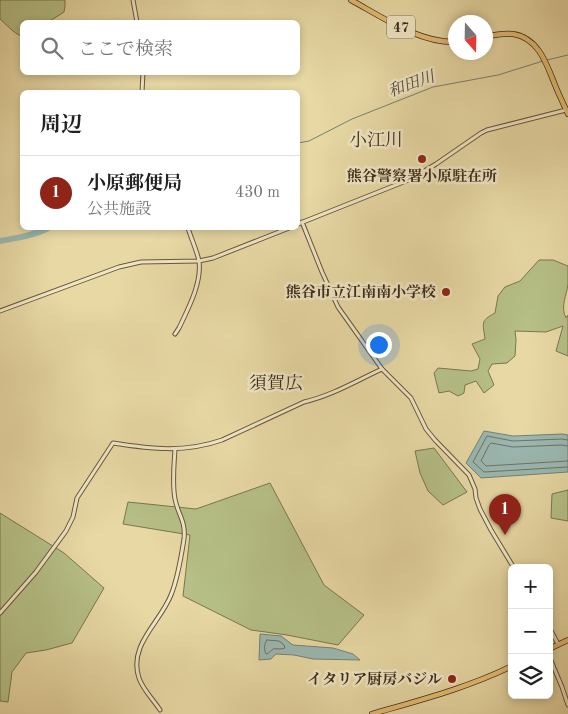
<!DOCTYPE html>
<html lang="ja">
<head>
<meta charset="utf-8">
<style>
	:root { --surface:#fff; --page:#f6f6f6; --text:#222; --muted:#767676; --line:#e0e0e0; --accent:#8f2418 }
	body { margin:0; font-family:"Old Standard TT","Noto Serif JP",serif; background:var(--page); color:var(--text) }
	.controls { position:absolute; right:15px; bottom:15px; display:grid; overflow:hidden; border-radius:8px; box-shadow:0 2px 8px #0003 }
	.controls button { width:45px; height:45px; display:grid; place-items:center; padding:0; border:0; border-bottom:1px solid var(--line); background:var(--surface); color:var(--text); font:25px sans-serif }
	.compass { position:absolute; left:448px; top:15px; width:45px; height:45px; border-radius:50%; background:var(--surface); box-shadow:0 2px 8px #0003; rotate:160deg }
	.you { position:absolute; left:378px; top:344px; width:18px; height:18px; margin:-12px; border:4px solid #fff; border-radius:50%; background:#1a73e8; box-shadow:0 0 0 8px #1a73e833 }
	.badge { display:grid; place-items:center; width:32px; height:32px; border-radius:50%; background:var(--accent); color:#fff; font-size:16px; font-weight:700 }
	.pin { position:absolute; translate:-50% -41px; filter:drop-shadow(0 1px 2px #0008) }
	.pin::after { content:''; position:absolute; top:26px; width:18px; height:15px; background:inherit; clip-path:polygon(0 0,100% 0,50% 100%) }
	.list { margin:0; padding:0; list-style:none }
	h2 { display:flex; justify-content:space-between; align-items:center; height:65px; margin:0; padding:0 20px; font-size:21px }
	h2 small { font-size:16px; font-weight:400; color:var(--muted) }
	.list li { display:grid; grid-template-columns:32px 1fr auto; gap:15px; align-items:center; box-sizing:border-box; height:75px; padding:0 20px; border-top:1px solid var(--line) }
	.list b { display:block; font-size:19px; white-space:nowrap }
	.list p { margin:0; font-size:16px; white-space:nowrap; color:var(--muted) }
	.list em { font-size:16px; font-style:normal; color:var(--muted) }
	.icon { flex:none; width:28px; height:28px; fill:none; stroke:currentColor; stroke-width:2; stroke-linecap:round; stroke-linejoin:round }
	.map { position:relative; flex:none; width:568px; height:714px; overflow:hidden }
	.search { position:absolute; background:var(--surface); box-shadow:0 2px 8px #0003; left:20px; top:20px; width:280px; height:55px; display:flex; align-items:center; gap:12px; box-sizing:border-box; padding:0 18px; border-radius:8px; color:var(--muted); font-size:19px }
	.panel { position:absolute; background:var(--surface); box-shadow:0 2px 8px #0003; left:20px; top:90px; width:280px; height:140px; border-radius:8px }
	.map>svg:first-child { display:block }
	.green { fill:#b5bf86; stroke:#7a7651 }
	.water { fill:#9bb8b1; stroke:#768075 }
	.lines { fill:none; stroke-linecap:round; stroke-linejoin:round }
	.shore { stroke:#6d7266; stroke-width:1 }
	.stream { stroke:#768075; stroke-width:1 }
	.river { stroke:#9bb8b1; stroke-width:6 }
	.minor-casing { stroke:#69573e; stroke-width:5 }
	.major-casing { stroke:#3f2c1c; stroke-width:6 }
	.minor { stroke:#efe6c4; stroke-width:3 }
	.major { stroke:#e4bc72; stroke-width:4.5 }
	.poi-dot { fill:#8f2418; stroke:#efe6c4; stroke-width:2 }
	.labels { text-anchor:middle; stroke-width:5; stroke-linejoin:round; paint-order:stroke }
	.shield { fill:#efe6c4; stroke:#74644e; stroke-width:1 }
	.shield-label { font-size:14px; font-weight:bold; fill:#3f2c1c }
	.poi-label { font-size:15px; font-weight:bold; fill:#3f2c1c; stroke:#efe6c4; text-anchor:end }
	.water-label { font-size:16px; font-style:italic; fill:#51483a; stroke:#efe6c4 }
	.quarter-label { font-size:18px; fill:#3f2c1c; stroke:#efe6c4 }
</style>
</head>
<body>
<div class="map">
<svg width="568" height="714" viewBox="0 0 568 714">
	<rect width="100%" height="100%" fill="#e7d8a4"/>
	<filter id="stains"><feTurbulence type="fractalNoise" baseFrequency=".004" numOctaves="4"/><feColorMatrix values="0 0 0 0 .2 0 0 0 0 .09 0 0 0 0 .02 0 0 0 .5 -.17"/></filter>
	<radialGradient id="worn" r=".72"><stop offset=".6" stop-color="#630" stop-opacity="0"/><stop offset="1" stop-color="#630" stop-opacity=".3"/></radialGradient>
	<g class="green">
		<path d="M0 0H65V6L64 12 48 22H22V37L13 31 0 19Z"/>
		<path d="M539 260H553L568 266C568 272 568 278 568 284 567 295 560 306 566 318L568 315V356L556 351 563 326 546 332 515 331 516 340 515 356 507 363 492 364 488 371 494 385 484 393 476 381 465 385 464 393 458 396 449 391 439 393 434 373 438 368 471 371 478 369 480 359 472 344 485 339C483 323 480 321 495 313L498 296 505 287 520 281Z"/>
		<path d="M434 448 467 492 443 505 428 491 420 473 415 451Z"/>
		<path d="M270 483 324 585 364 615 338 645 287 635 251 630 183 596 190 535 123 524 128 502 196 509Z"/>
		<path d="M568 490V521L551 518 552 494Z"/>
		<path d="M0 513 64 553 104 588 72 643 46 650 26 653 12 672 8 702 0 701Z"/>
	</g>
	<g class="water">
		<path d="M484 431 513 436 563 434 568 435V472L481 478 466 463Z"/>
		<path d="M260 634 281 636 293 645 333 648 353 654 360 660 313 659 294 655 276 654 271 659 259 660Z"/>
	</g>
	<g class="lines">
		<g class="shore">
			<path d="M568 440 562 439 513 441 487 436 473 462 484 472 568 467"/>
			<path d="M568 446 562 445 513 447 491 443 489 445 481 461 486 466 568 461"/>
			<path d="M267 640 279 641 284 645 285 648C281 650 277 648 273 649 270 651 270 653 266 654 264 651 264 642 267 640Z"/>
		</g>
		<g class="stream">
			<path d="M547 60 568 55"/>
			<path d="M298 143 309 141 352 119 433 87 498 75 543 61"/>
		</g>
		<path class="river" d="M0 241C16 238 33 236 48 228"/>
		<g class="minor-casing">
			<g id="minor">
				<path d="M133 0 137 22"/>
				<path d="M142 92 143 72"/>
				<path d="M302 222 322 272 338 307 382 369 411 398 426 429 435 440 469 475 475 489 476 498 480 509 491 530 514 568"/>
				<path d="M298 224 411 179 436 164 481 133 487 130 566 110"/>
				<path d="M0 311 119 267 141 262 199 261 213 258 289 228"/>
				<path d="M175 334 179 328C188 309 202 283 199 261 197 251 191 238 188 228"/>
				<path d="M0 613 36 572 66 531 73 517 77 498 113 443C151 449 185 453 222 440L304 402C331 396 356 381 382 369"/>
				<path d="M549 627 558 644"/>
				<path d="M549 656 562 687 568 705"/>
				<path d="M160 710C153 699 143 690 139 678 128 645 160 623 171 595 178 578 181 558 184 539 186 521 178 515 175 499 172 483 174 465 175 449"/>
			</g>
		</g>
		<g class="major-casing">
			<g id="major">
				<path d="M351 0C382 17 419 43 456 42"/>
				<path d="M486 37C494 35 503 33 513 34 539 38 547 65 555 85 559 95 564 105 568 114"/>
				<path d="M549 649 568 640"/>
				<path d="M372 714C420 700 467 688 512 666"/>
			</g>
		</g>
		<use href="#minor" class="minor"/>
		<use href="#major" class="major"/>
	</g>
	<g class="poi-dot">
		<circle cx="422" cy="159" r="5"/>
		<circle cx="446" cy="292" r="5"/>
		<circle cx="452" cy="679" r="5"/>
	</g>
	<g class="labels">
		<rect class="shield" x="387" y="15.5" width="28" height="23" rx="4"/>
		<g class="shield-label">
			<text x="401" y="32">47</text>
		</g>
		<g class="poi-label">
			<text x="422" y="181" text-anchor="middle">熊谷警察署小原駐在所</text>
			<text x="436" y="297">熊谷市立江南南小学校</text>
			<text x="442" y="684">イタリア厨房バジル</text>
		</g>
		<g class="water-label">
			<text transform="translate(411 83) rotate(-20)" y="6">和田川</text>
		</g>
		<g class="quarter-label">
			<text x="376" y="146">小江川</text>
			<text x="276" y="389">須賀広</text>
		</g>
	</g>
	<rect width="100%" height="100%" filter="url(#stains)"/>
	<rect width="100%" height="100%" fill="url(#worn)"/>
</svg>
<div class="controls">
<button>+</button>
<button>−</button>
<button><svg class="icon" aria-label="layers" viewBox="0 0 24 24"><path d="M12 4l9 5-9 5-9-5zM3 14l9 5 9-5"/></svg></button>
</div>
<svg class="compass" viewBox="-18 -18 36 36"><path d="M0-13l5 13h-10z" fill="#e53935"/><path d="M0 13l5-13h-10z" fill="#767676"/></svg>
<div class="you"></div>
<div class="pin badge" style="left:505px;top:535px">1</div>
<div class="search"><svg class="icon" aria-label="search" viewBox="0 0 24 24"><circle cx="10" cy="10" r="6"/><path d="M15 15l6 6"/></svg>ここで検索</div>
<section class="panel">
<h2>周辺<small></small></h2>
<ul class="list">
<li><span class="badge">1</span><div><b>小原郵便局</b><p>公共施設</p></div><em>430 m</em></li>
</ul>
</section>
</div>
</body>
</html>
